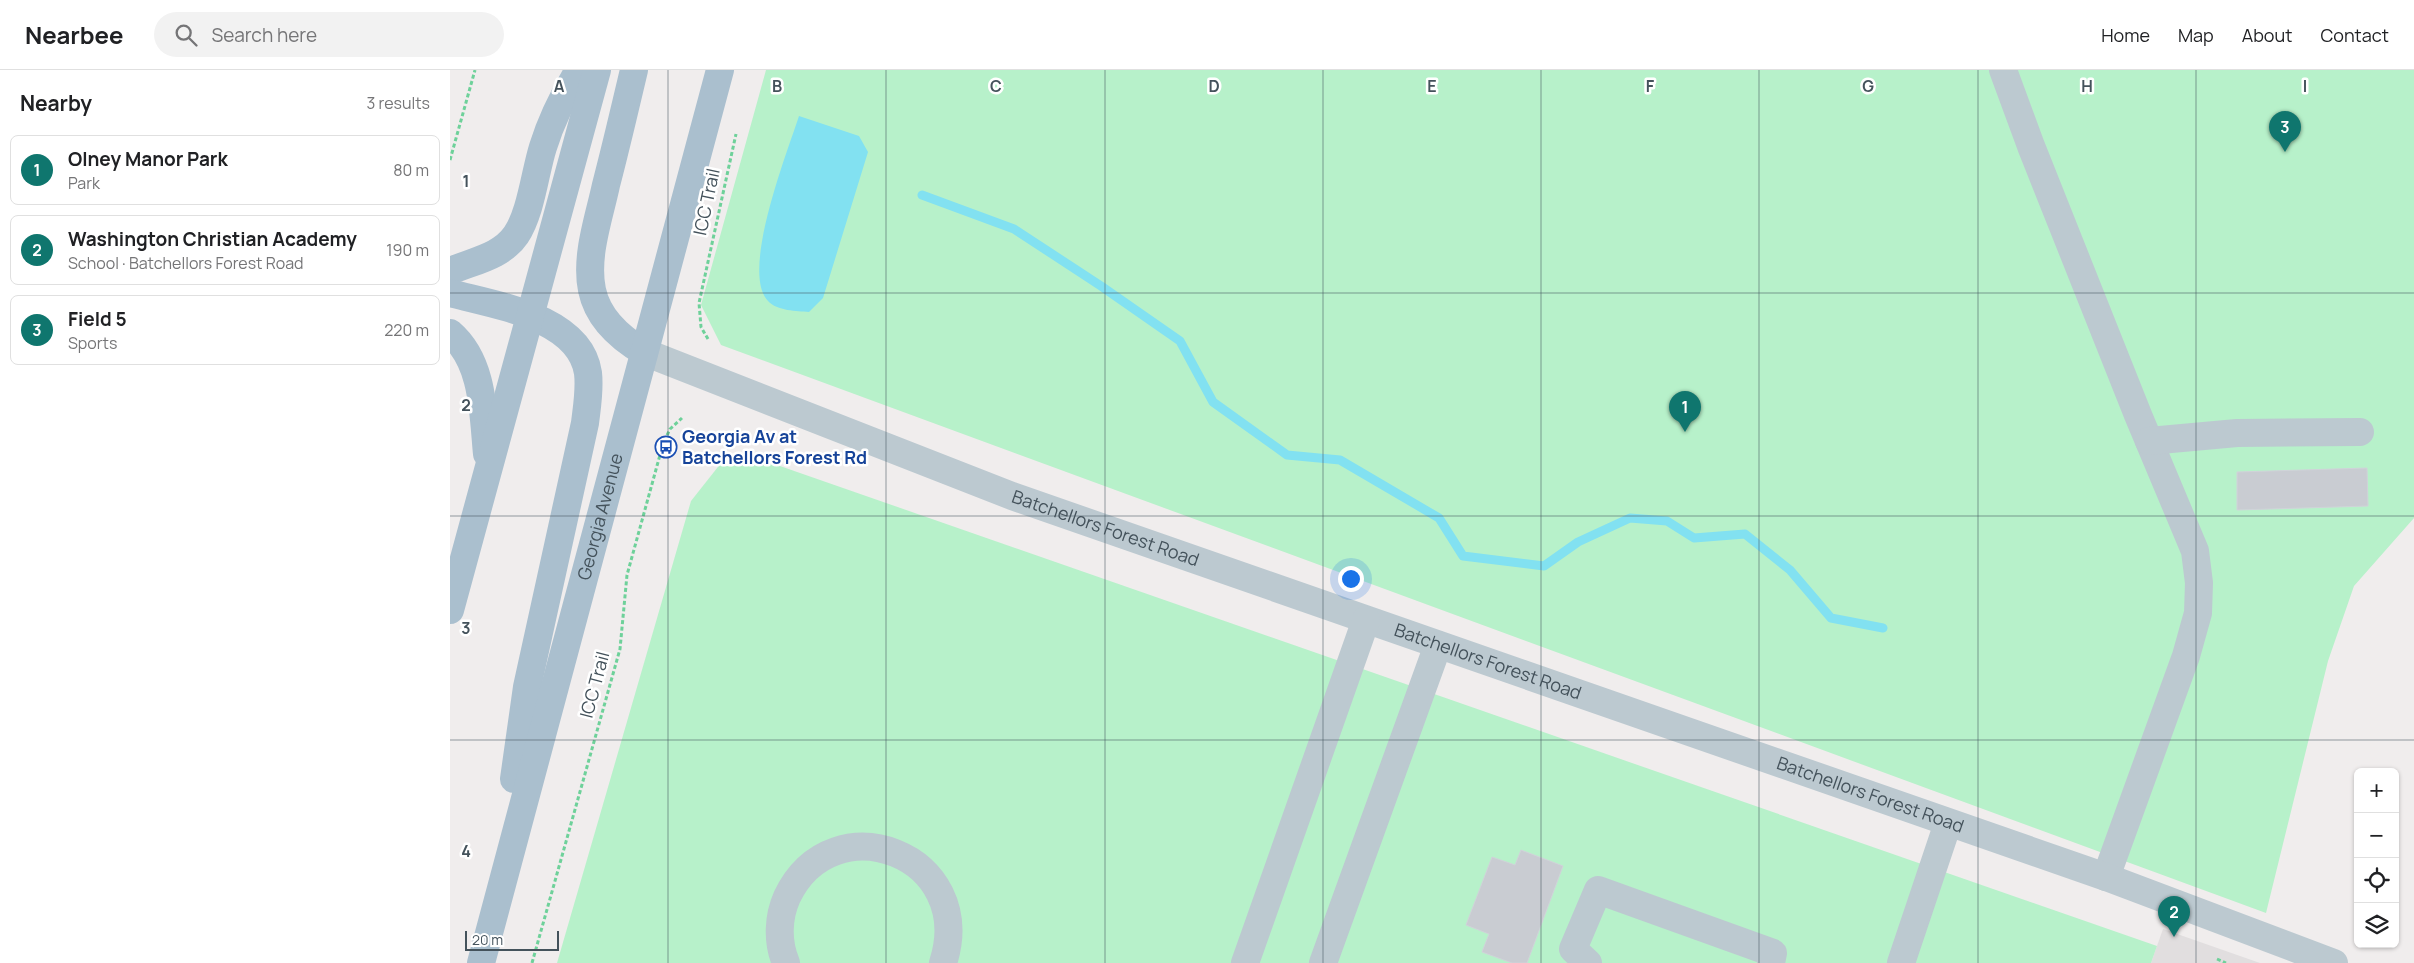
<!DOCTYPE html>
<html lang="en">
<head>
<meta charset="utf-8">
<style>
	:root { --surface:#fff; --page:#f2f2f2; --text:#202124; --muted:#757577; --line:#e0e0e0; --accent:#0f766e }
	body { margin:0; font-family:Manrope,sans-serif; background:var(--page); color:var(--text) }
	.controls { position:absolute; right:15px; bottom:15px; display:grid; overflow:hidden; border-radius:8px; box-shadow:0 1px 4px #0004 }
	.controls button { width:45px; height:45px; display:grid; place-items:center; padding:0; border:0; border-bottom:1px solid var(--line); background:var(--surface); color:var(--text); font:25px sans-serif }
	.scale { position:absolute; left:15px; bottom:12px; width:94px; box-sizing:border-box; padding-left:5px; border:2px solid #44525b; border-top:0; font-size:14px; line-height:18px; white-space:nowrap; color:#44525b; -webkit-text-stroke:4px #fff; paint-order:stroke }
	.you { position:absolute; left:900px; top:508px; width:18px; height:18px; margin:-12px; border:4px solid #fff; border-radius:50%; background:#1a73e8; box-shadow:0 0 0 8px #1a73e833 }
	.badge { display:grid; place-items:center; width:32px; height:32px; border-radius:50%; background:var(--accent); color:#fff; font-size:16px; font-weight:700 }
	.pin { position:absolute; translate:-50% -41px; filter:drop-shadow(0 1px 2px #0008) }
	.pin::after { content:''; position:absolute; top:26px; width:18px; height:15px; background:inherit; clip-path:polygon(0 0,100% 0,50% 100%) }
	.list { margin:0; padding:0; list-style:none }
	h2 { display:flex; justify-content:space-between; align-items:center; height:65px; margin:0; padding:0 20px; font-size:21px }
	h2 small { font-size:16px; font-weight:400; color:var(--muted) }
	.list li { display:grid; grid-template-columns:32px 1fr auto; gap:15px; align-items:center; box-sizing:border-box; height:70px; margin:0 10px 10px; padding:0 10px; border:1px solid var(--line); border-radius:8px }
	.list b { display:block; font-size:19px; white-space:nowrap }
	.list p { margin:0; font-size:16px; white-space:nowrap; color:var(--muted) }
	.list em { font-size:16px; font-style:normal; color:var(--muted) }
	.icon { flex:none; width:28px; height:28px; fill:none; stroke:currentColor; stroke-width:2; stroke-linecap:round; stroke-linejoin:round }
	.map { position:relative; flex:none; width:1964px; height:893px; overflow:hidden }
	header { display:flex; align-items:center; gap:30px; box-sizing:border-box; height:70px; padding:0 25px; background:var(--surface); border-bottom:1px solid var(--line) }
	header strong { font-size:24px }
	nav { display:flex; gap:28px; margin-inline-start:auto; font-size:18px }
	.search { width:350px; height:45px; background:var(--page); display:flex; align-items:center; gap:12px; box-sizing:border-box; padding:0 18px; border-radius:28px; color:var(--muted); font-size:19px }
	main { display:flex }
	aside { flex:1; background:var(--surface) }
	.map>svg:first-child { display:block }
	.education { fill:#e1dedf }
	.green { fill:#b7f1ca }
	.water { fill:#82e1f1 }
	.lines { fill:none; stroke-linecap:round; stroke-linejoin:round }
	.stream { stroke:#82e1f1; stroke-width:9 }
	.building { fill:#c9ccd2; stroke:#d0d3d9 }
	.path { stroke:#6ed19a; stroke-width:3; stroke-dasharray:4 2.5; stroke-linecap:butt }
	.minor { stroke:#bcc9d0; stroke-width:28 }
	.major { stroke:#aabfce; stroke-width:28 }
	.grid { fill:none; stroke:#44525b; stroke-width:1; stroke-opacity:0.55 }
	.labels { text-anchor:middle; stroke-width:5; stroke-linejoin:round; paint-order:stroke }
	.street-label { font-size:18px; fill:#44525b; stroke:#fff }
	.transit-label { font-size:18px; font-weight:bold; fill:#164399; stroke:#fff; text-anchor:start }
	.grid-label { font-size:16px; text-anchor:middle; font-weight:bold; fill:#44525b; stroke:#fff; stroke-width:5; stroke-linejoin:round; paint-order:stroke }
</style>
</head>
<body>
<header>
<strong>Nearbee</strong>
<div class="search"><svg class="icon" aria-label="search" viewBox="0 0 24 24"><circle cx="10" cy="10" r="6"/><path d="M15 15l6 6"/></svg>Search here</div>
<nav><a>Home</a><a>Map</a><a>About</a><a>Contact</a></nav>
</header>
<main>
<aside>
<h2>Nearby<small>3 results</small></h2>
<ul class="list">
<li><span class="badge">1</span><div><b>Olney Manor Park</b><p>Park</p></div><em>80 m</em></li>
<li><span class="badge">2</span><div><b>Washington Christian Academy</b><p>School · Batchellors Forest Road</p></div><em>190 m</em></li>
<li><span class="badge">3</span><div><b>Field 5</b><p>Sports</p></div><em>220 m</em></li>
</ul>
</aside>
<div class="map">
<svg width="1964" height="893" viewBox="0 0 1964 893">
	<rect width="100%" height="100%" fill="#f0eded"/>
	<path class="education" d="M1713 859 1810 893H1701Z"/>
	<g class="green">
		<path d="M316 0H1964V448L1904 516 1878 591 1816 843 271 275 251 235Z"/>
		<path d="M275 388H307L1707 876 1701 893H107L241 431Z"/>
	</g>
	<path class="water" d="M349 46 409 66 418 82 373 228 359 242C347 241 327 241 318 231 290 202 337 83 349 46Z"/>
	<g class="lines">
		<path class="stream" d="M472 125 564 159 651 216 730 271 763 332 837 385 890 390 989 448 1013 486 1094 496 1128 472 1180 448 1217 451 1244 468 1295 464 1340 500 1381 548 1433 558"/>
	</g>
	<g class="building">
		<path d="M1917 398 1918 436 1787 440V402Z"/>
		<path d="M1071 780 1113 796 1077 893H1062L1032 882 1039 864 1016 855 1042 787 1065 795Z"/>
	</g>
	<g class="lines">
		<g class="path">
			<path d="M0 90 25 0"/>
			<path d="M258 269 251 257 249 233 286 64"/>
			<path d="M1767 889 1776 893"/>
			<path d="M82 893 170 579 177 505 213 374 220 359 232 348"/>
		</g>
		<g class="minor">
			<path d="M1553 0 1581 76 1688 345 1745 481 1749 513 1748 543 1736 586 1656 807"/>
			<path id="s1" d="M194 282 562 426 1656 807 1884 893"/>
			<path d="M1699 371 1787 363 1910 362"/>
			<path d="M336 893C327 872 328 847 337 827 383 730 528 785 493 893"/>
			<path d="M795 893 916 550"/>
			<path d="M873 893 988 575"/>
			<path d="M1138 893 1123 879 1148 820 1323 883 1321 893"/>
			<path d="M1451 893 1498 753"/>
		</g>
		<g class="major">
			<path d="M184 0C175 38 166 77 156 115 149 148 135 186 142 220 148 249 170 268 194 282"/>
			<path d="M0 201C23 191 51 187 66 165 81 143 85 102 93 77 101 51 115 23 129 0"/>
			<path d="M0 223C44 235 130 247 138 303 140 320 137 336 135 353L77 617 64 709"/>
			<path d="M0 263C34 292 33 343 37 384"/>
			<path d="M0 540 147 0"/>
			<path id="s2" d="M31 893 270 0"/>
		</g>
	</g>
	<path class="grid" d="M218 0V893M436 0V893M655 0V893M873 0V893M1091 0V893M1309 0V893M1528 0V893M1746 0V893M0 223H1964M0 446H1964M0 670H1964"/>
	<defs>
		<g id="bus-ring" transform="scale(1.125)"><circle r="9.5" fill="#fff" stroke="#1a4fb4" stroke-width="1.5"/><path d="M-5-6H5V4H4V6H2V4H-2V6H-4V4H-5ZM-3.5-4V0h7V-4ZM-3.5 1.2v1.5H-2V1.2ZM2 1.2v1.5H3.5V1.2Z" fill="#1a4fb4"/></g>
	</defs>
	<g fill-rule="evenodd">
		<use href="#bus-ring" x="216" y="377"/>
	</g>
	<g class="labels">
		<g class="street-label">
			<text transform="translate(257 132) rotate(-78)" y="6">ICC Trail</text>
			<text dy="6" stroke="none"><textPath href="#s2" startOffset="462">Georgia Avenue</textPath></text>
			<text dy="6" stroke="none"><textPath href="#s1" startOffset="494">Batchellors Forest Road</textPath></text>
			<text dy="6" stroke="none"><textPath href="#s1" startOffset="899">Batchellors Forest Road</textPath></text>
			<text transform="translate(145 615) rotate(-75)" y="6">ICC Trail</text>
			<text dy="6" stroke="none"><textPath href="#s1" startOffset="1304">Batchellors Forest Road</textPath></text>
		</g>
		<g class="transit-label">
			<text x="232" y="373">Georgia Av at<tspan x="232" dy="21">Batchellors Forest Rd</tspan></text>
		</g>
	</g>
	<g class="grid-label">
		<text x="109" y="22">A</text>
		<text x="327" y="22">B</text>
		<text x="546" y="22">C</text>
		<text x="764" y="22">D</text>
		<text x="982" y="22">E</text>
		<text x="1200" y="22">F</text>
		<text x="1418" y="22">G</text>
		<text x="1637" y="22">H</text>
		<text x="1855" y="22">I</text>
		<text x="16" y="117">1</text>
		<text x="16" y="341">2</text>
		<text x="16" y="564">3</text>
		<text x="16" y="787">4</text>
	</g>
</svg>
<div class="controls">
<button>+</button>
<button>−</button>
<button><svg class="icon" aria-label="locate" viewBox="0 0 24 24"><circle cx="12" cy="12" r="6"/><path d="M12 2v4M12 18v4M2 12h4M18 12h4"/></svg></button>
<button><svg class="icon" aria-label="layers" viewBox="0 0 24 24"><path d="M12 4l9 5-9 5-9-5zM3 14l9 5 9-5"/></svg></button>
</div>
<div class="scale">20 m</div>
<div class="you"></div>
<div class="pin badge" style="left:1235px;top:362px">1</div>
<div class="pin badge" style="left:1724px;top:867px">2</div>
<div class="pin badge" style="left:1835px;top:82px">3</div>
</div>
</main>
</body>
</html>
